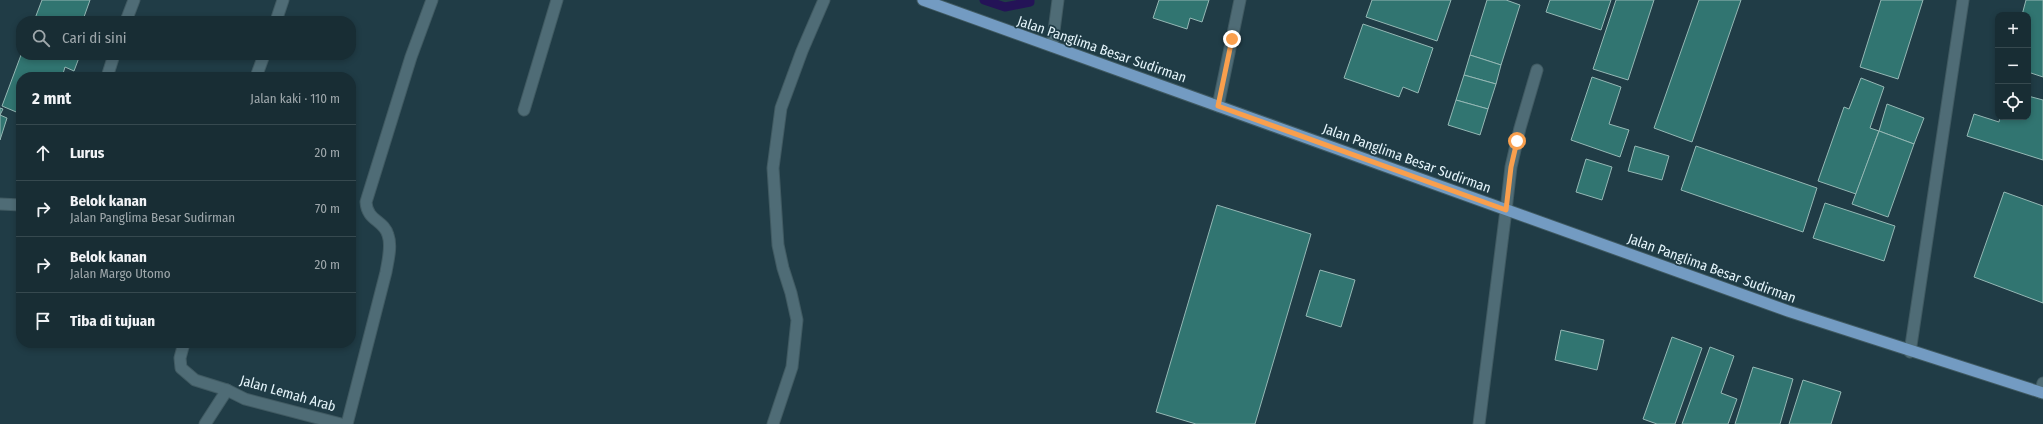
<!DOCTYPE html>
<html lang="id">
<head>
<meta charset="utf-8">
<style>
	:root { --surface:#182d34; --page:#253940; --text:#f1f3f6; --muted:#9fa8ac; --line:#36494f }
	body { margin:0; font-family:"Fira Sans Condensed",sans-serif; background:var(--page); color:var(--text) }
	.controls { position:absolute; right:12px; top:12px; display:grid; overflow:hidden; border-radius:8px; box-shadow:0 2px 6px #0003 }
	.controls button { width:36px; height:36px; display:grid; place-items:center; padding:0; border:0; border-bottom:1px solid var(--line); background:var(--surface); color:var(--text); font:20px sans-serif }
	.stop { position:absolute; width:12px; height:12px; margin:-9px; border:3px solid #f99f4d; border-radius:50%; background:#fff }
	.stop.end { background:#f99f4d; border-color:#fff; box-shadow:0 1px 4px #0008 }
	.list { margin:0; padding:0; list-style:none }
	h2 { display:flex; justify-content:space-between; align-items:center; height:52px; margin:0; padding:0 16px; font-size:17px }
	h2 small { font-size:13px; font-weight:400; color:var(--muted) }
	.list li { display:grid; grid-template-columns:26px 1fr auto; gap:12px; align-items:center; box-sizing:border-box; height:56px; padding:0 16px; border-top:1px solid var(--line) }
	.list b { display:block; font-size:15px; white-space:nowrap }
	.list p { margin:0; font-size:13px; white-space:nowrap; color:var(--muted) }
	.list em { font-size:13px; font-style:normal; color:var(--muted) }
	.icon { flex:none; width:22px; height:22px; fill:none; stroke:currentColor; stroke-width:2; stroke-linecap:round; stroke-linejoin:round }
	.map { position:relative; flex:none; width:2043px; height:424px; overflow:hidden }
	.search { position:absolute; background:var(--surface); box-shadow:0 2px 6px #0003; left:16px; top:16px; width:340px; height:44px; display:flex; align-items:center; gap:10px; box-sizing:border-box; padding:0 14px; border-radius:16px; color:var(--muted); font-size:15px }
	.panel { position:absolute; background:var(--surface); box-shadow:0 2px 6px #0003; left:16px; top:72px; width:340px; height:276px; border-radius:16px }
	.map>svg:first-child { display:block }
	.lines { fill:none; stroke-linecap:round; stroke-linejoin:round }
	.stream { stroke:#241357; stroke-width:9 }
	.building { fill:#317571; stroke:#95b8b5 }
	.service-casing { stroke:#405a62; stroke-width:13 }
	.minor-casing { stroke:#405a62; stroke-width:13 }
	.tertiary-casing { stroke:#405a62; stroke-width:13 }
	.primary-casing { stroke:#405a62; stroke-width:13 }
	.service { stroke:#4f6c76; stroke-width:11 }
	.minor { stroke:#4f6c76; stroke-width:11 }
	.tertiary { stroke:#4f6c76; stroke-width:11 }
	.primary { stroke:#739bc2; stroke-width:11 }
	.route { stroke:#f99f4d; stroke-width:5 }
	.labels { text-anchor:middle; stroke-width:3.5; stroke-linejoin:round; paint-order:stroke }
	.street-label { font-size:14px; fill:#e5f5fb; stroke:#203c46 }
</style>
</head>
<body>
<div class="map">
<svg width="2043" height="424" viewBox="0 0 2043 424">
	<rect width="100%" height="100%" fill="#203c46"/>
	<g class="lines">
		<path class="stream" d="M984 0 1005 7 1030 2V0"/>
	</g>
	<g class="building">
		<path d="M42 0H90L84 17 92 21H34Z"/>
		<path d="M1159 0H1209L1202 22 1190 18 1187 29 1153 18Z"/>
		<path d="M1372 0H1451L1437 41 1366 17Z"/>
		<path d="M1487 0H1506L1520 5 1501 65 1470 55Z"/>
		<path d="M1550 0H1611L1601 30 1546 12Z"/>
		<path d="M1616 0H1654L1628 80 1593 69Z"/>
		<path d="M1699 0H1741L1692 142 1654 128Z"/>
		<path d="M1881 0H1923L1898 79 1860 67Z"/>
		<path d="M2026 0H2043V77L2028 72 2030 52H2028V15H2022Z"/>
		<path d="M1363 24 1433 48 1418 93 1403 87 1399 97 1344 78Z"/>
		<path d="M21 55H80L74 71 65 67 62 77H21V114L2 106Z"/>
		<path d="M1470 55 1501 65 1496 84 1464 75Z"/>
		<path d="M1464 75 1496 84 1488 109 1456 100Z"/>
		<path d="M1592 77 1621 87 1609 124 1629 130 1620 157 1571 140Z"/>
		<path d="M1861 78 1884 87 1870 128 1879 131 1856 194 1818 181 1844 107 1849 109Z"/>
		<path d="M2028 96 2043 100V160L1967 136 1974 114 1999 122 2000 117H2028Z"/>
		<path d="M1456 100 1488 109 1480 135 1448 125Z"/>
		<path d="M1887 104 1924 118 1914 144 1879 131Z"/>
		<path d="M0 108 3 109 0 115 7 118 0 140Z"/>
		<path d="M1879 131 1914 144 1888 217 1852 204Z"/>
		<path d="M1635 146 1669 156 1662 180 1628 171Z"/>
		<path d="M1696 146 1817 188 1803 232 1681 190Z"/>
		<path d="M1586 159 1612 167 1602 200 1576 192Z"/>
		<path d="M2004 192 2043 206V303L1974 277Z"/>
		<path d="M1825 203 1895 226 1884 261 1813 238Z"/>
		<path d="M1217 205 1311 234 1255 424H1196L1156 412Z"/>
		<path d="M1320 270 1355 280 1341 327 1306 316Z"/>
		<path d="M1561 330 1604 340 1597 370 1555 360Z"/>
		<path d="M1672 337 1702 348 1675 424H1657L1643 419Z"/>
		<path d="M1710 347 1734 356 1721 393 1737 399 1728 424H1682Z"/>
		<path d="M1753 367 1793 379 1780 424H1735Z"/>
		<path d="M1803 380 1841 392 1831 424H1789Z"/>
	</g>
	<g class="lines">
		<g class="service-casing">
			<g id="service">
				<path d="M524 110 557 0"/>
				<path d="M1506 210 1511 167 1520 128 1537 70"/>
			</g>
		</g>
		<g class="minor-casing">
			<g id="minor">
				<path d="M126 21 134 0"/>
				<path d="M276 21 283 0"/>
				<path d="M107 77 114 55"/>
				<path d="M256 77 264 55"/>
				<path d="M1218 106 1240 0"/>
				<path d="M0 204 21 205"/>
				<path d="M184 343 180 358 181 368 195 380 227 390 245 399 341 424"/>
				<path d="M1910 352 1963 0"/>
				<path d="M2040 392 2043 383"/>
				<path d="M205 424 227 390"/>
				<path d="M347 424 386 272C388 260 392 246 388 235 384 220 367 221 366 202L411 57 432 0"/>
				<path d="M773 424 792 367 797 320 791 293 783 268 778 245 773 168 781 108 802 51 824 0"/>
				<path d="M1479 424 1506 210"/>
			</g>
		</g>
		<g class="tertiary-casing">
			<path id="tertiary" d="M1052 46 1058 0"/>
		</g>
		<g class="primary-casing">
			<path id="primary" d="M923 0 1788 311 2043 393"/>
		</g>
		<use href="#service" class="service"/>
		<use href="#minor" class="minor"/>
		<use href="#tertiary" class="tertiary"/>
		<use href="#primary" class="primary"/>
	</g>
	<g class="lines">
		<path class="route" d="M1232 39 1218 106 1506 210 1511 167 1517 141"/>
	</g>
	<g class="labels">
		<g class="street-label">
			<text transform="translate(1102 49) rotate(19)" y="5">Jalan Panglima Besar Sudirman</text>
			<text transform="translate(1407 158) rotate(20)" y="5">Jalan Panglima Besar Sudirman</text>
			<text transform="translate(1712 268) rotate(20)" y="5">Jalan Panglima Besar Sudirman</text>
			<text transform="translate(288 393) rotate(16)" y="5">Jalan Lemah Arab</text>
		</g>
	</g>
</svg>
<div class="controls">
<button>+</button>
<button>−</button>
<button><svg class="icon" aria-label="locate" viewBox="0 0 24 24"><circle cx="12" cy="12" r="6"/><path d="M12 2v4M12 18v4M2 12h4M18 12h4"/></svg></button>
</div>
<div class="stop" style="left:1517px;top:141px"></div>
<div class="stop end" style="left:1232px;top:39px"></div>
<div class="search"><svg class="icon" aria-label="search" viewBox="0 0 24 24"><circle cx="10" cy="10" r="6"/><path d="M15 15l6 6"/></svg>Cari di sini</div>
<section class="panel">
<h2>2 mnt<small>Jalan kaki · 110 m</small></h2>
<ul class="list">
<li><svg class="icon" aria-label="ahead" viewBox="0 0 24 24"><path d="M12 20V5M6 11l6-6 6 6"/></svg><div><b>Lurus</b></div><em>20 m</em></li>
<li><svg class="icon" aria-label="right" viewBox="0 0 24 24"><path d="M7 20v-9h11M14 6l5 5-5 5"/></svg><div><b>Belok kanan</b><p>Jalan Panglima Besar Sudirman</p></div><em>70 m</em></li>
<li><svg class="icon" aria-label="right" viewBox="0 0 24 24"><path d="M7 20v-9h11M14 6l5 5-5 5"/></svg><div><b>Belok kanan</b><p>Jalan Margo Utomo</p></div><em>20 m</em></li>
<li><svg class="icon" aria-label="arrive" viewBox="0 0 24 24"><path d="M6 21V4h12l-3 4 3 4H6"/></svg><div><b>Tiba di tujuan</b></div></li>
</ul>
</section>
</div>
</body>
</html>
